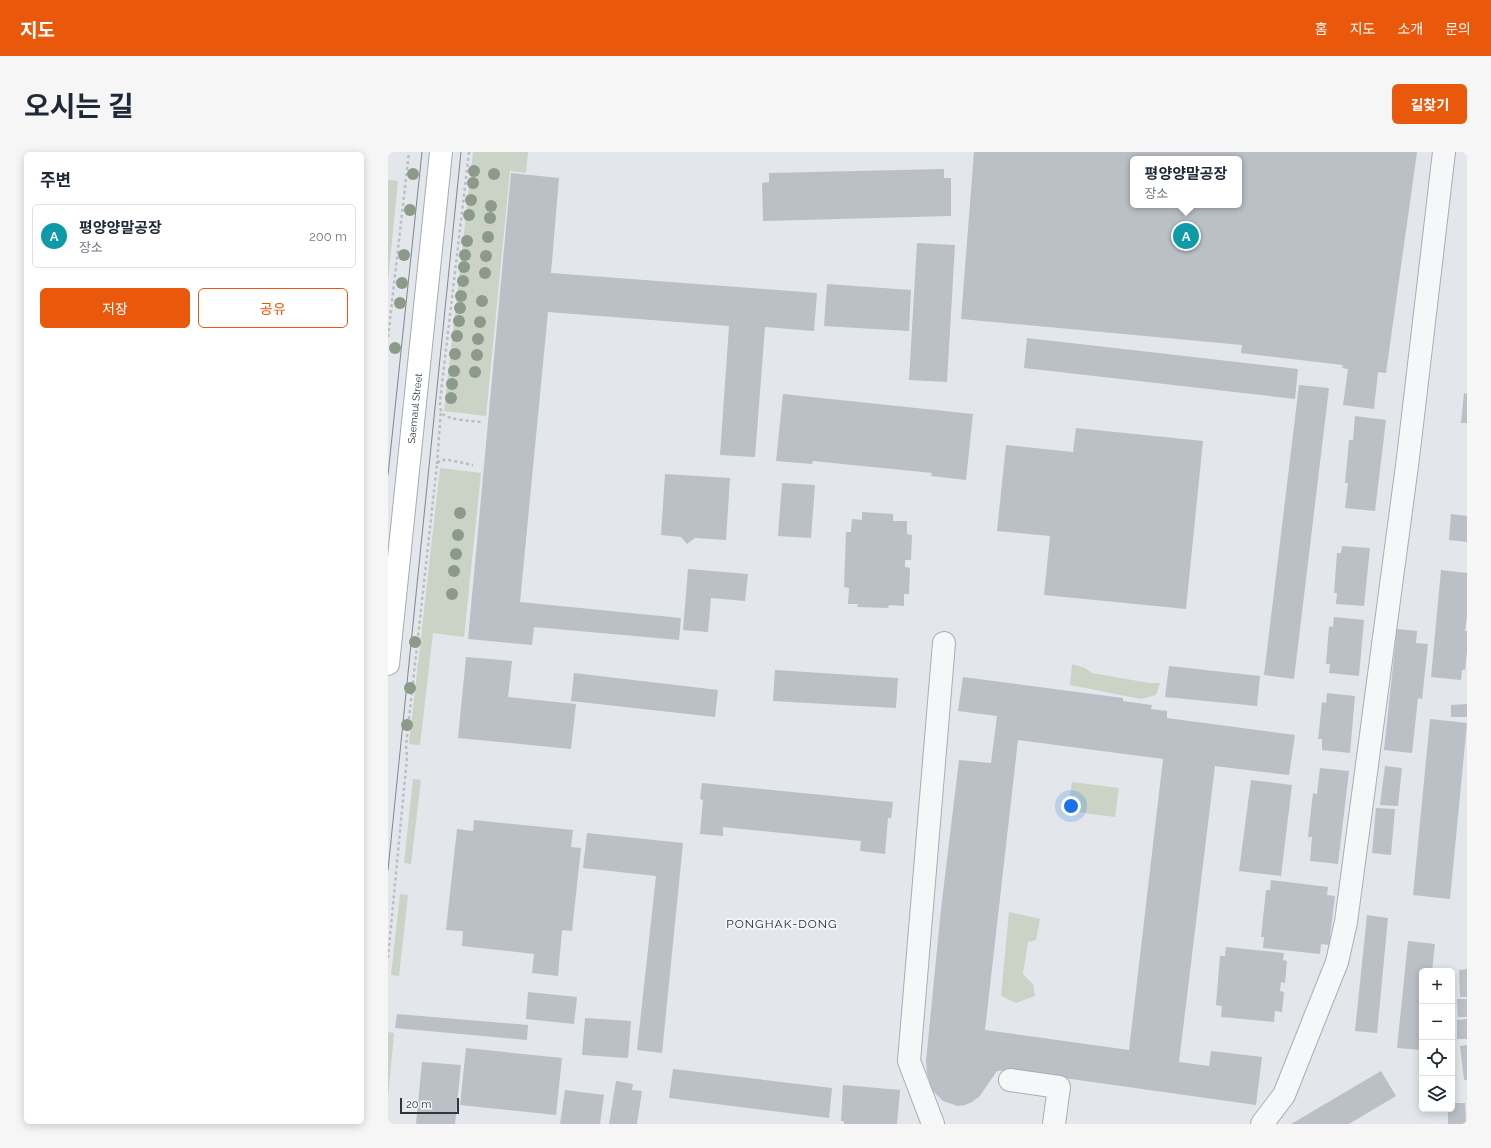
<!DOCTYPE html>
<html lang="ko">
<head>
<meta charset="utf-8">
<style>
	:root { --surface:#fff; --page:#f6f6f7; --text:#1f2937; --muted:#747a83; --line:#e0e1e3; --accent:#ea580c }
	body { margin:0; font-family:Raleway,"Noto Sans KR",sans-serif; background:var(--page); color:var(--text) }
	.controls { position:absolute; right:12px; bottom:12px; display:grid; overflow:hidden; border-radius:6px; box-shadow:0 2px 10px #0003 }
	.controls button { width:36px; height:36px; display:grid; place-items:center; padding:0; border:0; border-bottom:1px solid var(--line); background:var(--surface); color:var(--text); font:20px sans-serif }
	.scale { position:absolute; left:12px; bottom:10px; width:59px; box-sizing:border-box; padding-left:4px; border:2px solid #2d3540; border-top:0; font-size:11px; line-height:14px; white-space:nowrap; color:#2d3540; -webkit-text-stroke:3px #f3f5f7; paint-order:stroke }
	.you { position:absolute; left:683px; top:654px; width:14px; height:14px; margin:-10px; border:3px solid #fff; border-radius:50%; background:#1a73e8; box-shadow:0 0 0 6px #1a73e833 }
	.badge { display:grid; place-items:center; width:26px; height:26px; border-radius:50%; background:var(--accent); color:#fff; font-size:13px; font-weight:700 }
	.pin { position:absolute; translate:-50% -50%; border:2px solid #fff; box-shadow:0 1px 4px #0006 }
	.popup { position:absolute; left:742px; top:4px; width:112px; height:52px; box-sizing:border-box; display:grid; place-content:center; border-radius:6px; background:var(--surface); filter:drop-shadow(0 1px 3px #0005); font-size:13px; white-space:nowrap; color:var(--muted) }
	.popup b { font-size:15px; color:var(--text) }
	.popup::after { content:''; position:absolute; left:50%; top:100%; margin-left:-8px; border:8px solid transparent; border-top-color:var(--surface) }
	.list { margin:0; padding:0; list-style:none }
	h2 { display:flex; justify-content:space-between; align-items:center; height:52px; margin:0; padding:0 16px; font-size:17px }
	h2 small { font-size:13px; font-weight:400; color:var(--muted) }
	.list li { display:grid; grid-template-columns:26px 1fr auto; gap:12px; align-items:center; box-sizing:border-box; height:64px; margin:0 8px 8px; padding:0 8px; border:1px solid var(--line); border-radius:6px }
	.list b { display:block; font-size:15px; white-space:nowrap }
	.list p { margin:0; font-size:13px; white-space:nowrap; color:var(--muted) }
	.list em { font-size:13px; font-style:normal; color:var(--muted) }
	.actions { display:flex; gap:8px; padding:12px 16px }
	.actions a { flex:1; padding:9px 0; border:1px solid var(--accent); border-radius:6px; text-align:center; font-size:14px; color:var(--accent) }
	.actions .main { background:var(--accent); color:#fff }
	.icon { flex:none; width:22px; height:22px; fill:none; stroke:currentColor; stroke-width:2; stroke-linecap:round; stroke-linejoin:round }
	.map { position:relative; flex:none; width:1079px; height:972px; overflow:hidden; border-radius:6px }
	header { display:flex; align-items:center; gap:24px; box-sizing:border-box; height:56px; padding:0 20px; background:var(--accent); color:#fff }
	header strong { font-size:19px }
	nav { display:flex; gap:22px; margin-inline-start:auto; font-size:14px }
	.intro { display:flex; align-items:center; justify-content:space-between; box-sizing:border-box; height:96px; padding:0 24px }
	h1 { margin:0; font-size:28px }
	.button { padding:10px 18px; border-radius:6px; background:var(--accent); color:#fff; font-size:14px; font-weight:700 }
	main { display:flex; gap:24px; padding:0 24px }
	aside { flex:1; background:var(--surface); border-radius:6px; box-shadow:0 2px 10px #0003 }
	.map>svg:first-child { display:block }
	.green { fill:#cad3c6 }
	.building { fill:#bbc0c6; fill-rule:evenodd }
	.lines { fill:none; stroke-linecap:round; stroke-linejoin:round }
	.minor-casing { stroke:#a9adb4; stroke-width:24 }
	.major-casing { stroke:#a4acb4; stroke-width:24 }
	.path { stroke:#babdc2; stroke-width:2.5; stroke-dasharray:3 3; stroke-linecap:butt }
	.minor { stroke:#f6f7f9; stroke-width:22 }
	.major { stroke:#fff; stroke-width:22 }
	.tram { stroke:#7f8792; stroke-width:1 }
	.tree { fill:#8c9a8a }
	.labels { text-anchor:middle; stroke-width:4; stroke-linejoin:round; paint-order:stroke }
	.street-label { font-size:10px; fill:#2d3540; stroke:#f3f5f7 }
	.quarter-label { font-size:12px; letter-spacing:1px; fill:#1f2631; stroke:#f3f5f7 }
</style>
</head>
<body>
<header>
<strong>지도</strong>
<nav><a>홈</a><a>지도</a><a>소개</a><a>문의</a></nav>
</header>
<div class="intro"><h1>오시는 길</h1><a class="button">길찾기</a></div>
<main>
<aside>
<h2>주변<small></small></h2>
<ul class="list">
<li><span class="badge" style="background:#0f9aa8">A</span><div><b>평양양말공장</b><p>장소</p></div><em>200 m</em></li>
</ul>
<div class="actions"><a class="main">저장</a><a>공유</a></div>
</aside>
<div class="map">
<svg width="1079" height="972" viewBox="0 0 1079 972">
	<rect width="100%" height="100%" fill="#e3e6ea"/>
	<g class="green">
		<path d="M85 0H140L138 21 122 19 98 264 56 259Z"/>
		<path d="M0 28 10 29 0 128Z"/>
		<path d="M52 316 93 321 76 485 45 481 32 593 21 592Z"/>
		<path d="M684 512 697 516 704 521 761 531H772L768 543 753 547 682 533Z"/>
		<path d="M25 627 33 628 23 712 16 711Z"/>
		<path d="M684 630 731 636 727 665 680 659Z"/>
		<path d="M12 742 20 743 11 824 3 823Z"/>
		<path d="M621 760 652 767 648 788 640 790 635 822 645 832 647 844 628 851 613 844Z"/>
		<path d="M0 880 6 881 0 945Z"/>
	</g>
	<g class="building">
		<path d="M586 0H1029L998 221 990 220 986 257 955 253 960 217 954 216 955 213 853 201 854 193 573 167ZM745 7H851V53H745Z"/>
		<path d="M556 17V26H563V64L375 69 374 31 381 30V21Z"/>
		<path d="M123 21 171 26 163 121 429 141 426 179 377 175 367 305 332 303 341 174 160 160 132 450 293 466 291 488 146 475 144 493 80 487Z"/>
		<path d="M529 91 567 93 559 230 521 228Z"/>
		<path d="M439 132 523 138 521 179 436 174Z"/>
		<path d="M639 186 910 217 907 247 636 216Z"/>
		<path d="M911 233 941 236 906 527 876 523Z"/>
		<path d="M1076 241 1079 242V271H1073Z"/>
		<path d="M395 242 585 262 578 328 543 324 544 321 425 309 424 312 388 309Z"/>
		<path d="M967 264 998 268 987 359 957 356 960 331H957L961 288H965Z"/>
		<path d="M688 276 815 289 798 457 656 443 662 384 609 379 618 293 685 300Z"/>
		<path d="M277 322 342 326 338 388 307 386 299 392 293 385 273 383Z"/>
		<path d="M394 331 427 333 423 386 390 384Z"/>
		<path d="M474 360 505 362V369H519V382L524 383 523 408H517V415L522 416 521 442H516V454L501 453 500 456 469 455 470 452H460L461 436 456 435 458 380H463L464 367 474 368Z"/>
		<path d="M1063 362 1079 364V390L1061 388Z"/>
		<path d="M954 394 982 396 976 454 948 452 949 441H946L949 401H953Z"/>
		<path d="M300 417 360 422 357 449 323 446 320 480 295 478Z"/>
		<path d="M1053 418 1079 421V464L1077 479H1079V499L1077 518H1074L1073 528 1043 525Z"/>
		<path d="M946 465 976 468 971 524 941 521 942 512H938L941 474 945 475Z"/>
		<path d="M1009 477 1029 479 1028 491 1040 492 1034 547 1030 546 1024 601 996 598Z"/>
		<path d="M78 505 124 509 120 545 188 552 183 597 70 586Z"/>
		<path d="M781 514 872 524 869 554 777 545Z"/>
		<path d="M387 518 510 526 508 556 385 549Z"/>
		<path d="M186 521 330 538 327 565 183 549Z"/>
		<path d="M575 525 735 546V549L764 553 763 557 779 559V566L907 583 901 623 827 614 791 910 821 914 823 899 874 905 868 953 619 918 609 919 591 945 584 950 577 953 570 954 555 949 544 938 539 921 538 909 553 757 571 608 603 611 609 564 570 559ZM630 588 775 607 741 898 597 878Z"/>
		<path d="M939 541 967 544 962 601 934 598V587H930L934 550 938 551Z"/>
		<path d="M1079 552V565H1063V553Z"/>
		<path d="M1042 567 1079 571 1062 747 1025 743Z"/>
		<path d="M997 614 1014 616 1010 654 992 653Z"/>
		<path d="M932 616 961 619 950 712 922 709 924 685H920L925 641 929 642Z"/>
		<path d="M863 628 904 633 893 724 851 719Z"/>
		<path d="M314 631 505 650 503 666H500L497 702 472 699 473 689 335 675V684L312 682 315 648 312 647Z"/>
		<path d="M988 656 1007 657 1003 703 984 701Z"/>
		<path d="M86 668 185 678 183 695 193 696 184 779 174 778 170 824 144 821 146 802 74 794 75 779 58 778 69 677 85 679Z"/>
		<path d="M199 681 295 691 274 901 249 898 268 724 195 716Z"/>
		<path d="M883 728 940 735 939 743 947 744 941 793 933 792 932 802 875 796 876 785H873L878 738H882Z"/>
		<path d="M979 763 1000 766 989 881 967 879Z"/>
		<path d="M1020 789 1047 792 1044 819H1034V898L1009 896Z"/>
		<path d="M838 795 896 801 895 808 899 809 897 831 893 830 892 839 896 840 894 860 887 859 886 870 833 865 834 854 828 853 832 804H837Z"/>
		<path d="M1079 817V845H1072L1071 818Z"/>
		<path d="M140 840 189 845 186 872 138 867Z"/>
		<path d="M1069 847H1079V865H1070Z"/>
		<path d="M9 862 140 873 139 888 7 876Z"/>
		<path d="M197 866 243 869 240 906 194 903Z"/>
		<path d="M1079 867V887H1069V868Z"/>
		<path d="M1079 893V928H1076L1072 894Z"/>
		<path d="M78 896 174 906 168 963 72 953Z"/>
		<path d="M34 910 73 913 67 972H28Z"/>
		<path d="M285 917 444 936 441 966 281 946Z"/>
		<path d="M993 919 1008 944 961 972H903Z"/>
		<path d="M228 929 245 932 244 938 254 939 249 972H221Z"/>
		<path d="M455 933 512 938 509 972H456V969H453Z"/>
		<path d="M177 938 216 943 212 972H172Z"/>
		<path d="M1064 951H1077L1078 972H1060V957H1064Z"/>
	</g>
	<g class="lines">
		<g class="minor-casing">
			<g id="minor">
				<path d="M622 928 671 935 666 972"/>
				<path d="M545 972 521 909 556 491"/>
				<path d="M874 972 896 943 949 810 958 770 1020 306 1056 0"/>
			</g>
		</g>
		<g class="major-casing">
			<g id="major">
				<path id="s1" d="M0 512 53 0"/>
			</g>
		</g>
		<g class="path">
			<path d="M81 0 52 249C52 253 52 259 55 262 60 268 85 269 93 270"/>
			<path d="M0 185 21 0"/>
			<path d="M49 312 53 257"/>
			<path d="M0 806 19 605 18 594 49 312 52 308H61L85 313"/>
		</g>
		<use href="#minor" class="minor"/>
		<use href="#major" class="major"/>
		<g class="tram">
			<path d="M0 323 34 0"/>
			<path d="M0 718 73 0"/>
		</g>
	</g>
	<g class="tree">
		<circle cx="86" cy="19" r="6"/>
		<circle cx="25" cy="22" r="6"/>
		<circle cx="106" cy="22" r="6"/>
		<circle cx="85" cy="31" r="6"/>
		<circle cx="83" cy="48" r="6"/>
		<circle cx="103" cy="54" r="6"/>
		<circle cx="22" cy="58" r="6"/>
		<circle cx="81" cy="63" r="6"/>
		<circle cx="102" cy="66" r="6"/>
		<circle cx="100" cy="85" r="6"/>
		<circle cx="79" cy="89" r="6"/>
		<circle cx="16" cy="103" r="6"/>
		<circle cx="77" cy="103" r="6"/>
		<circle cx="98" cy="104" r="6"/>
		<circle cx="76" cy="115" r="6"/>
		<circle cx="97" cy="121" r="6"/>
		<circle cx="75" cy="129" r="6"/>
		<circle cx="14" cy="131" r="6"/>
		<circle cx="73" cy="144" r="6"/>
		<circle cx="94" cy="149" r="6"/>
		<circle cx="12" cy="151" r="6"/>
		<circle cx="72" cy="156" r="6"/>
		<circle cx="71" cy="169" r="6"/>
		<circle cx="92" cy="170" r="6"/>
		<circle cx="69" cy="184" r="6"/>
		<circle cx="90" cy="187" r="6"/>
		<circle cx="7" cy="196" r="6"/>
		<circle cx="67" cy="202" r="6"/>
		<circle cx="89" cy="203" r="6"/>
		<circle cx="66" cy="219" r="6"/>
		<circle cx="87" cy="220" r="6"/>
		<circle cx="64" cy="232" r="6"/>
		<circle cx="63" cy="246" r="6"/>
		<circle cx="72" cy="361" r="6"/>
		<circle cx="70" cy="383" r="6"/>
		<circle cx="68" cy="402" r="6"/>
		<circle cx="66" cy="419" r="6"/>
		<circle cx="64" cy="442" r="6"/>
		<circle cx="27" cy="490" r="6"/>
		<circle cx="22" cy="536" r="6"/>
		<circle cx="19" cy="573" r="6"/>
	</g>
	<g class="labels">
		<g class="street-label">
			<text dy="4" stroke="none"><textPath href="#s1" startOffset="257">Saemaul Street</textPath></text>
		</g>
		<g class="quarter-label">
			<text x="394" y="776">PONGHAK-DONG</text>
		</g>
	</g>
</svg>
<div class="controls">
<button>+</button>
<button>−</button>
<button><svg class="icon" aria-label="locate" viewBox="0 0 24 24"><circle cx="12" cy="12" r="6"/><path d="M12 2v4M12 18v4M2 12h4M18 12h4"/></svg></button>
<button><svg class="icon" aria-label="layers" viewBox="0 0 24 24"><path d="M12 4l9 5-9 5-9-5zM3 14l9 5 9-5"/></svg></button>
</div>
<div class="scale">20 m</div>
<div class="you"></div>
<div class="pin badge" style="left:798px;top:84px;background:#0f9aa8">A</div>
<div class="popup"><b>평양양말공장</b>장소</div>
</div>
</main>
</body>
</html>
